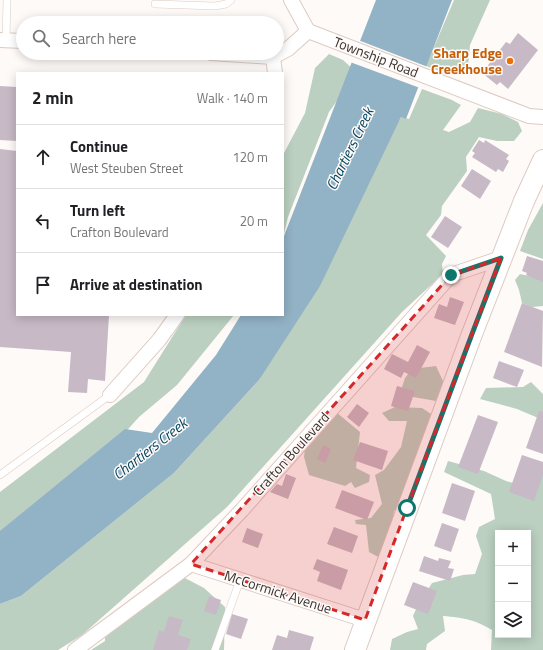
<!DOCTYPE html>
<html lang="en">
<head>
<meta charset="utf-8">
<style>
	:root { --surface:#fff; --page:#f6f6f6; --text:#202124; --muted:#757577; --line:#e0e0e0 }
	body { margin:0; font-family:"Titillium Web",sans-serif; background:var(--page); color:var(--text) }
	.controls { position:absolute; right:12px; bottom:12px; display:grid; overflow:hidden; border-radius:0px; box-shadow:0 2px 10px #0003 }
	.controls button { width:36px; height:36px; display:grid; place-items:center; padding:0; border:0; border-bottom:1px solid var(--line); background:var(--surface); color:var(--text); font:20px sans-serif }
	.stop { position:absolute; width:12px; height:12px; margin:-9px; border:3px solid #0f766e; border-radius:50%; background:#fff }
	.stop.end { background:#0f766e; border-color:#fff; box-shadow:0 1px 4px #0008 }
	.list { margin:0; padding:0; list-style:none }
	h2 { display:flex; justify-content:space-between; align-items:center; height:52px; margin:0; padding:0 16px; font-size:17px }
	h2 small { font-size:13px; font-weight:400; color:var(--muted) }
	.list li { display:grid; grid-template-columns:26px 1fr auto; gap:12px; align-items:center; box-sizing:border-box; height:64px; padding:0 16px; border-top:1px solid var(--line) }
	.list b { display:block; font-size:15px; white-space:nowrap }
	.list p { margin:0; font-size:13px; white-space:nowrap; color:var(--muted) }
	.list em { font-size:13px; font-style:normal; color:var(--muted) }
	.icon { flex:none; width:22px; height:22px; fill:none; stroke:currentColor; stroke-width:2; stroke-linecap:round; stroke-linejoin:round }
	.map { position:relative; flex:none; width:543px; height:650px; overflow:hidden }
	.search { position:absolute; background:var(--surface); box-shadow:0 2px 10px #0003; left:16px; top:16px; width:268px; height:44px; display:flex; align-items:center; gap:10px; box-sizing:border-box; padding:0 14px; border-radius:22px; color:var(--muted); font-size:15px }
	.panel { position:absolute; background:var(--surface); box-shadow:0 2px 10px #0003; left:16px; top:72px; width:268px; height:244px; border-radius:0px }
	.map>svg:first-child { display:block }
	.green { fill:#bbd0c1; fill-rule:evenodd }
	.water { fill:#92b2c5 }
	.pier { fill:#fefaf8 }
	.building { fill:#c7b9c5 }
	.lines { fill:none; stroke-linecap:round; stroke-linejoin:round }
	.lane-casing { stroke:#ddcbc3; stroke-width:8 }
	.street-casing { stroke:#ddcbc3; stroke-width:16 }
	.secondary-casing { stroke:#ddcbc3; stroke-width:22 }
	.lane { stroke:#fff; stroke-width:7 }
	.street { stroke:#fff; stroke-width:14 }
	.secondary { stroke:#fff; stroke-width:20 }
	.route { stroke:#0f766e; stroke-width:5 }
	.marked { fill:#d62828; fill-opacity:0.2; stroke:#d62828; stroke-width:3; stroke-dasharray:8 5; stroke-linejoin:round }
	.food-dot { fill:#e8710a; stroke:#fefaf8; stroke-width:1.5 }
	.labels { text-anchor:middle; stroke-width:3; stroke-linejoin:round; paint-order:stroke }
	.food-label { font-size:14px; font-weight:bold; fill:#c56008; stroke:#fefaf8; text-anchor:end }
	.street-label { font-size:14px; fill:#38312d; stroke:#fefaf8 }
	.water-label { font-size:15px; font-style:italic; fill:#044661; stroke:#fefaf8 }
</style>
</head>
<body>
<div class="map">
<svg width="543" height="650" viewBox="0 0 543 650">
	<rect width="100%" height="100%" fill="#fefaf8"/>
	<g class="green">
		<path d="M454 0H490L470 45 468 68H458L447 74 426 66Z"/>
		<path d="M329 54 343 60 357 73 329 112 288 217 283 238V155L305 113 315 68Z"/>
		<path d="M422 89 452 100 461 105 443 130 449 132 470 122 478 108 502 114 518 122 522 131 514 141H497L479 137 466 157 467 171 442 206 441 215 426 235 446 256 442 264 443 274 402 312 227 507 82 635 58 650H0V604L21 596 174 473 259 380 401 117 409 119Z"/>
		<path d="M543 203V259L520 251 528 230Z"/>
		<path d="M520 274 543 279V306L532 307 522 303 519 290 515 280Z"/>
		<path d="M186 315H234L177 385 139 417 112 447 0 541V492L144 382Z"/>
		<path d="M436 366 444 383 436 401 413 397 402 387 405 378 412 369Z"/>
		<path d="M531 382 543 394V420L517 409 480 399 486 388 523 387Z"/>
		<path d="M395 407 422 408 434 416 400 507 394 511 391 531 382 559 369 552 366 525 356 524 355 520 371 518 382 504 375 475 384 470 401 447 407 421H389L382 413Z"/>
		<path d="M336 412 360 432 356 468 370 475 369 482 355 488 351 482 345 486 309 475 304 457 307 432Z"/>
		<path d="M448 461 484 471 506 481 529 488 543 472V650H491L492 630C473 619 465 618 443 616L445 631 427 644 426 650H390L392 639 407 632 418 629 413 616 417 607 432 583 463 575 475 574 482 554 476 536 479 527 495 519 491 494 444 472ZM498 533H528V635H498Z"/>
		<path d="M181 576 204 588 225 607 224 650H91L105 641V636Z"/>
	</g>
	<path class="water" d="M376 0H452L406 119 401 117 320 286 259 380 174 473 21 596 0 604V531L125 429 152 433 216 355 241 315H283V241L284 236Z"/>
	<path class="pier" d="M358 40 428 67 420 88 350 62Z"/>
	<g class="building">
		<path d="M518 33 538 50 508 89 500 82 497 85 482 73 506 42 510 44Z"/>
		<path d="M0 86 17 87V141L0 140Z"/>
		<path d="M479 140 484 143 485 140 509 155 506 159 509 161 503 172 498 169 496 172 472 157 475 153 472 151Z"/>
		<path d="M0 149 17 151V315H109L105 381 88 379 87 393 68 392 71 352 0 347Z"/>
		<path d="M472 169 491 181 480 199 461 186Z"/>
		<path d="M445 216 462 227 448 248 431 237Z"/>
		<path d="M527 256 543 261V282L526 275 527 273 522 271Z"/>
		<path d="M450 297 464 302 455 325 434 318 439 304 447 307Z"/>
		<path d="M522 303 543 311 542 367 504 352Z"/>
		<path d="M417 345 430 352 416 378 404 372 401 378 384 369 392 354 408 362Z"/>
		<path d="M499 361 524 370 517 387 493 378Z"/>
		<path d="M397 386 415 391 408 411 391 406Z"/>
		<path d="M357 404 369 413 359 427 347 417Z"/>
		<path d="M539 411 543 412V454L526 448Z"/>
		<path d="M478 415 498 422 478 474 458 467Z"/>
		<path d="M360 442 388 451 382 470 353 460Z"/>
		<path d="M323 445 331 449 325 463 317 459Z"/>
		<path d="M522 455 543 462V475L534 501 509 492Z"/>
		<path d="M286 474 296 478 288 499 270 492 277 484 282 486Z"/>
		<path d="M452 483 475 491 465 521 442 513Z"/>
		<path d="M342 490 374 502 367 520 335 508Z"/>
		<path d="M442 523 459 529 451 552 434 546Z"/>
		<path d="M334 527 358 536 352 553 327 544Z"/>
		<path d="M247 528 263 534 258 548 242 542Z"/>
		<path d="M424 556 438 561 439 558 451 561 448 568 454 569 450 581 419 571Z"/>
		<path d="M317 559 348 570 341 590 317 581 320 572 313 569Z"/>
		<path d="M413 582 437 591 428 614 404 605Z"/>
		<path d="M209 596 221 600 216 615 204 611Z"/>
		<path d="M232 614 248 619 241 639 226 634Z"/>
		<path d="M169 616 183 620 178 635 191 639 187 650H153L159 630 164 632Z"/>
		<path d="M289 630 314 637 310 650H272L277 635 287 638Z"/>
	</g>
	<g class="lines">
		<g class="lane-casing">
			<g id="lane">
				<path d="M155 4 215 6 226 4 231 0"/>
				<path d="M6 40 7 0"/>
				<path d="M0 475 110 395"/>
				<path d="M215 650 240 580"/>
			</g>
		</g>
		<g class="street-casing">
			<g id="street">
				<path d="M291 0 308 31 529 116 543 117"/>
				<path d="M0 40 23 41"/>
				<path d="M211 53 273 57 288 49 308 31"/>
				<path d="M273 57 275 73"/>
				<path d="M110 395 159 340 177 315"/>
				<path d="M191 564 365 620"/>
				<path d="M75 650 191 564 242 510 451 275 501 258"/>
			</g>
		</g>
		<g class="secondary-casing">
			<path id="secondary" d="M355 650 472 334 524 201 543 160"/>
		</g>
		<use href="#lane" class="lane"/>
		<use href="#street" class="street"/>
		<use href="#secondary" class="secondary"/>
	</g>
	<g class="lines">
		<path class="route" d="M407 508 472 334 501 258 451 275"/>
	</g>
	<path class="marked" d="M501 258 472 334 365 620 191 564 451 275Z"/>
	<circle class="food-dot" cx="510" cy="61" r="4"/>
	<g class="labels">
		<g class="food-label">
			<text x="502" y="58">Sharp Edge<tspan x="502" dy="16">Creekhouse</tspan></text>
		</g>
		<g class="street-label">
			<text transform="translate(376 57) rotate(21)" y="5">Township Road</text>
			<text transform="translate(291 454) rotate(-48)" y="5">Crafton Boulevard</text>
			<text transform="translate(278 592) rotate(18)" y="5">McCormick Avenue</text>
		</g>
		<g class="water-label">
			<text transform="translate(350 149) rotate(-64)" y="5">Chartiers Creek</text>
			<text transform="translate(150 449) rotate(-38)" y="5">Chartiers Creek</text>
		</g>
	</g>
</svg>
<div class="controls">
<button>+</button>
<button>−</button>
<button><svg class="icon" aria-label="layers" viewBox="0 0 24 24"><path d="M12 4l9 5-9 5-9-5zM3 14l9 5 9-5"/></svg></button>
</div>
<div class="stop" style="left:407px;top:508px"></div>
<div class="stop end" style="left:451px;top:275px"></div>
<div class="search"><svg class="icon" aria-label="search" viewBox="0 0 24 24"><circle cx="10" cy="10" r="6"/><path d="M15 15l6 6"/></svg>Search here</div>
<section class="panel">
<h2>2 min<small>Walk · 140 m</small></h2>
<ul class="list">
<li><svg class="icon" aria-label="ahead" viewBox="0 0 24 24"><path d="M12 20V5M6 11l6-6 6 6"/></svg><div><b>Continue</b><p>West Steuben Street</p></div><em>120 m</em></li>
<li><svg class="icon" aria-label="left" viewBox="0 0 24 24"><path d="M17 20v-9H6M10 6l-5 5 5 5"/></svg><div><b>Turn left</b><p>Crafton Boulevard</p></div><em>20 m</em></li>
<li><svg class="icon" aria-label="arrive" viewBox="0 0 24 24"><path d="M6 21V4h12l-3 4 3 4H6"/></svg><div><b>Arrive at destination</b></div></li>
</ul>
</section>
</div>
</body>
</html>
